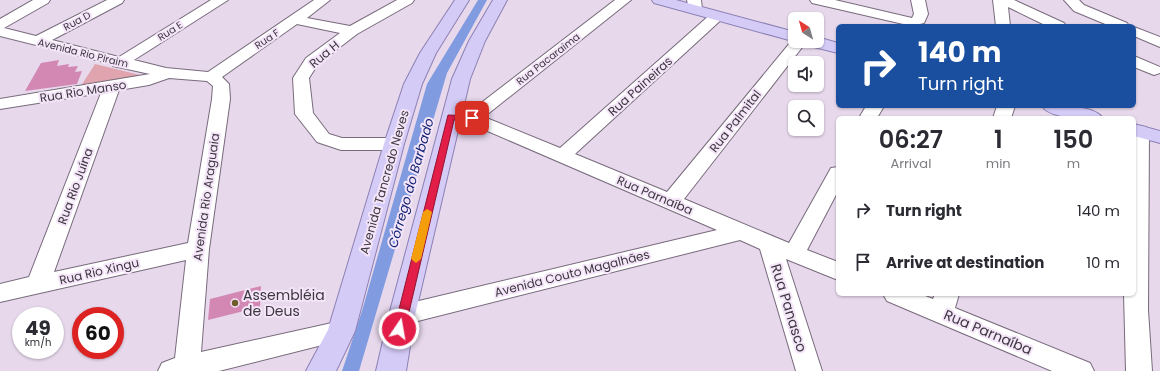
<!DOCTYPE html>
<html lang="en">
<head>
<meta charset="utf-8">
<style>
  body { margin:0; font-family:Poppins,sans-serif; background:#f2f2f3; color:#2b2b33; height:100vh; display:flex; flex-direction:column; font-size:15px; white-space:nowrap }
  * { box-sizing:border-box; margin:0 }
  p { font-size:13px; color:#7c7c81 }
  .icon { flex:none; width:22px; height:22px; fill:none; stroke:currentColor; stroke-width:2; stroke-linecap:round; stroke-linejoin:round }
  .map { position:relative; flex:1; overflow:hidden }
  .side { position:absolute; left:836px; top:116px; width:300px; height:180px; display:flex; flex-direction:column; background:#fff; border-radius:6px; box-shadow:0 1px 3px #0004 }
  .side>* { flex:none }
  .guide { position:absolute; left:836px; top:24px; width:300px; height:84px; border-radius:6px; box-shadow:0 1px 3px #0004; background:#1a4fa0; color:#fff; overflow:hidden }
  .needle { width:26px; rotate:323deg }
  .buttons { position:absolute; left:788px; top:12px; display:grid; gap:8px }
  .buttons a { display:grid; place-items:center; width:36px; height:36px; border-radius:6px; background:#fff; box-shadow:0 1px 3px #0004; font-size:20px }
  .speed { position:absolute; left:12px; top:307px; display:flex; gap:8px; font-size:20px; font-weight:700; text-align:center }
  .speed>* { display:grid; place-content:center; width:52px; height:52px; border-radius:50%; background:#fff; box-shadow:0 1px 3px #0004; line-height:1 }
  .speed small { font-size:10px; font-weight:400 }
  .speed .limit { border:6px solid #d22; background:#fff; color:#111 }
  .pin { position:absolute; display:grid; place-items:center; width:34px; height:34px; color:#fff; margin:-17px; border-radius:8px; box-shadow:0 2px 6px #0006 }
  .me { position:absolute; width:44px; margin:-22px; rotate:12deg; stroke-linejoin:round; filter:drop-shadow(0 0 3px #0008) }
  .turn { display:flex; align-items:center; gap:14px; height:84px; padding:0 16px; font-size:18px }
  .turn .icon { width:52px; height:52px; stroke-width:2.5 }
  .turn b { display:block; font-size:28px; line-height:34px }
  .eta { display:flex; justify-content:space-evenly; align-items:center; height:68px; text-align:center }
  .eta b { font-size:24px; font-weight:600; line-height:28px }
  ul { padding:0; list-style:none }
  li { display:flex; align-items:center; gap:12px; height:52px; padding:0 16px }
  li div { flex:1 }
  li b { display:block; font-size:15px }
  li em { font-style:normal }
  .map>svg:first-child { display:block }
</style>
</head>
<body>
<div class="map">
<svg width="1160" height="371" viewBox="0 0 1160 371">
  <rect width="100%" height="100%" fill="#e7d8ec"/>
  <path fill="#dfa4ad" d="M95,64L140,75L142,76L79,89Z"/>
  <path fill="#809be0" d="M478,0H487L447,73L359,371H342L362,311L427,84Z"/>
  <path fill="#d388b4" d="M59,60L57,66L69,64L68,67L78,66L75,72L82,71L77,84L25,91L41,63Z
    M261,286L260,307L208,320L210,299Z"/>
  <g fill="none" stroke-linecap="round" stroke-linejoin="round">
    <defs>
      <path id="minor" d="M33,0H50L48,3L4,28L36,36L107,0H124L122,3L52,40L119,57L211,0H228L134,60L166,68L208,72L314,0H330L307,18L350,26L397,0H414L412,3L357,34L318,64L309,78L313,113L329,134L342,138H394L401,140L403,144L401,148L394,150H341L317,142L295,114L293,78L306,58L340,33L297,24L222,77L229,84L230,99L209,249L201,352L341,321L350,324L354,331L350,338L219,371H158L162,363L175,358L186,260L0,302V284L29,277L101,93L0,109V99L150,74L113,66L112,64L0,36V19ZM169,78L207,81L213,86L212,99L188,243L54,272L119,90L149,85Z
        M615,0H631L484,117L560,148L712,13H722L724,16L722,19L575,154L667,192L794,38L795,41H807L684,199L789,243L831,168L838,167V191L807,250L838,262V280L786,259L822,371H796L760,249L740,240L402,325L393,322L390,315L393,308L402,305L717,230L469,123L445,121L442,117L445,113H468Z
        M687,0H701L702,9L700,12H690Z
        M810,0H835L912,18L914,14L911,0H925L928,14L924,23L912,26L812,3Z
        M993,0H1014L1064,23L1066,26H1047L1008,7L1010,26H996Z
        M1064,0H1079L1084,5L1127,23L1129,26H1110L1074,11Z
        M1134,27L1160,37V47L1134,36Z
        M1134,56L1160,67V73L1154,75L1134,67Z
        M866,106H884L877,118H859Z
        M997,106H1015L1011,118H993Z
        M1140,126L1146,127L1149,131L1148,310L1152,371H1126L1124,294H1134V127Z
        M883,294H920L933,299L935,294H959L955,308L1090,363L1094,371H1052L887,301Z"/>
      <path id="major" d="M455,0H469L436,53L422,84L404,144L355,331L336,371H306L328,330L384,144L404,84L420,53Z
        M493,0H507L485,41L470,79L415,315L406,371H376L389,315L452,79L469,41Z
        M652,0H676L795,32V41H799L789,40L654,3Z
        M817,37L838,43V53L806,45L804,41H817Z
        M1042,106C1057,106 1093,104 1103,118C1087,118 1051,120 1042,106Z
        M1134,124L1160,131V143L1134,136Z"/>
    </defs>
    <use href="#minor" stroke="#786b7c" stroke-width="2"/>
    <use href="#major" stroke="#8c80b3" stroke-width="2"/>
    <use href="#minor" fill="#fff" fill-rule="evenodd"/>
    <use href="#major" fill="#d4cbf7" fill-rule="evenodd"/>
  </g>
  <path fill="#e11d48" stroke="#92132f" d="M448,115L472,116L476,118L472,120H454L405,329L403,332H395L394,329Z"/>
  <path fill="#f59e0b" d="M427,209L432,212L421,259L416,263L411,259L423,212Z"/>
  <circle fill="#705c2b" stroke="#f4e5f9" stroke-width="1.5" cx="235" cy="303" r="4"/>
  <g text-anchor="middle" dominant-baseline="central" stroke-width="4" stroke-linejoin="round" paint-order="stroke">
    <g font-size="10" fill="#3d373f" stroke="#f4e5f9">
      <text transform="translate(77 21) rotate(-28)">Rua D</text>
      <text transform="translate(170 31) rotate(-32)">Rua E</text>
      <text transform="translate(267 39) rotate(-34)">Rua F</text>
      <text transform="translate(83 53) rotate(14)">Avenida Rio Piraim</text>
      <text transform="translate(548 59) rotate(-38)">Rua Pacaraima</text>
    </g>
    <g font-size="12" fill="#3d373f" stroke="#f4e5f9">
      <text transform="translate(324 54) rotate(-40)">Rua H</text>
      <text transform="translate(640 86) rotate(-42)">Rua Paineiras</text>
      <text transform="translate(83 91) rotate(-9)">Rua Rio Manso</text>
      <text transform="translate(735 121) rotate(-52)">Rua Palmital</text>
      <text transform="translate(384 182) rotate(-74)">Avenida Tancredo Neves</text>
      <text transform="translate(75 186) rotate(-70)">Rua Rio Juína</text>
      <text transform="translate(655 195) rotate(23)">Rua Parnaíba</text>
      <text transform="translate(206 197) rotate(-82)">Avenida Rio Araguaia</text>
      <text transform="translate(99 271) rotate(-13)">Rua Rio Xingu</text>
      <text transform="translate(572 273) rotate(-14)">Avenida Couto Magalhães</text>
    </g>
    <g font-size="13" font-style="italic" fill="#132574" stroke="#f4e5f9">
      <text transform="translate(411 183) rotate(-74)">Córrego do Barbado</text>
    </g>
    <g font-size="14" fill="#3d373f" stroke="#f4e5f9" text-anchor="start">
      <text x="243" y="295">Assembléia<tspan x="243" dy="16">de Deus</tspan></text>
    </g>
    <g font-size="14" fill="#3d373f" stroke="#f4e5f9">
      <text transform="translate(789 308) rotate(73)">Rua Panasco</text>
      <text transform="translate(988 332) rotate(23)">Rua Parnaíba</text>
    </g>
  </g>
</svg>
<div class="buttons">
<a><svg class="needle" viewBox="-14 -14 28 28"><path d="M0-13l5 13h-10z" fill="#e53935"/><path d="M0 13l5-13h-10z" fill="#7c7c81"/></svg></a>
<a><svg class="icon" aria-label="sound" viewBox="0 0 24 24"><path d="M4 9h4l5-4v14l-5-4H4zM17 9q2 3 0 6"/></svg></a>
<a><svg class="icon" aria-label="search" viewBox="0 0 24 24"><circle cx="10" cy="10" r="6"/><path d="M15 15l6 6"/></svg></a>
</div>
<div class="speed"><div>49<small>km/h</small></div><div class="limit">60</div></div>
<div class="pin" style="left:472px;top:118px;background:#d93025"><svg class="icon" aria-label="arrive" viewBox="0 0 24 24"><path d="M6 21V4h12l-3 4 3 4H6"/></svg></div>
<svg class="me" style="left:399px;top:329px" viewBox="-20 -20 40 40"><circle r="17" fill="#e11d48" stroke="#fff" stroke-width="3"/><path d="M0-11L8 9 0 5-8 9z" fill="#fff"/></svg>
<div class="guide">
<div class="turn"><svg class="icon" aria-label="right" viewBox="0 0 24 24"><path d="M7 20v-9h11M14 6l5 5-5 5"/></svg><div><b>140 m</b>Turn right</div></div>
</div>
<section class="side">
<div class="eta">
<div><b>06:27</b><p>Arrival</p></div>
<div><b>1</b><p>min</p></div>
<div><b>150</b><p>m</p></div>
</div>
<ul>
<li><svg class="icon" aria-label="right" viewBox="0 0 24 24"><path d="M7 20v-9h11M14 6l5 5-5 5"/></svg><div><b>Turn right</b></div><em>140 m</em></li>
<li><svg class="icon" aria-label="arrive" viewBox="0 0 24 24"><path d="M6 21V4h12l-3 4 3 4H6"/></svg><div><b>Arrive at destination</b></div><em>10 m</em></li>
</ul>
</section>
</div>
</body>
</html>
